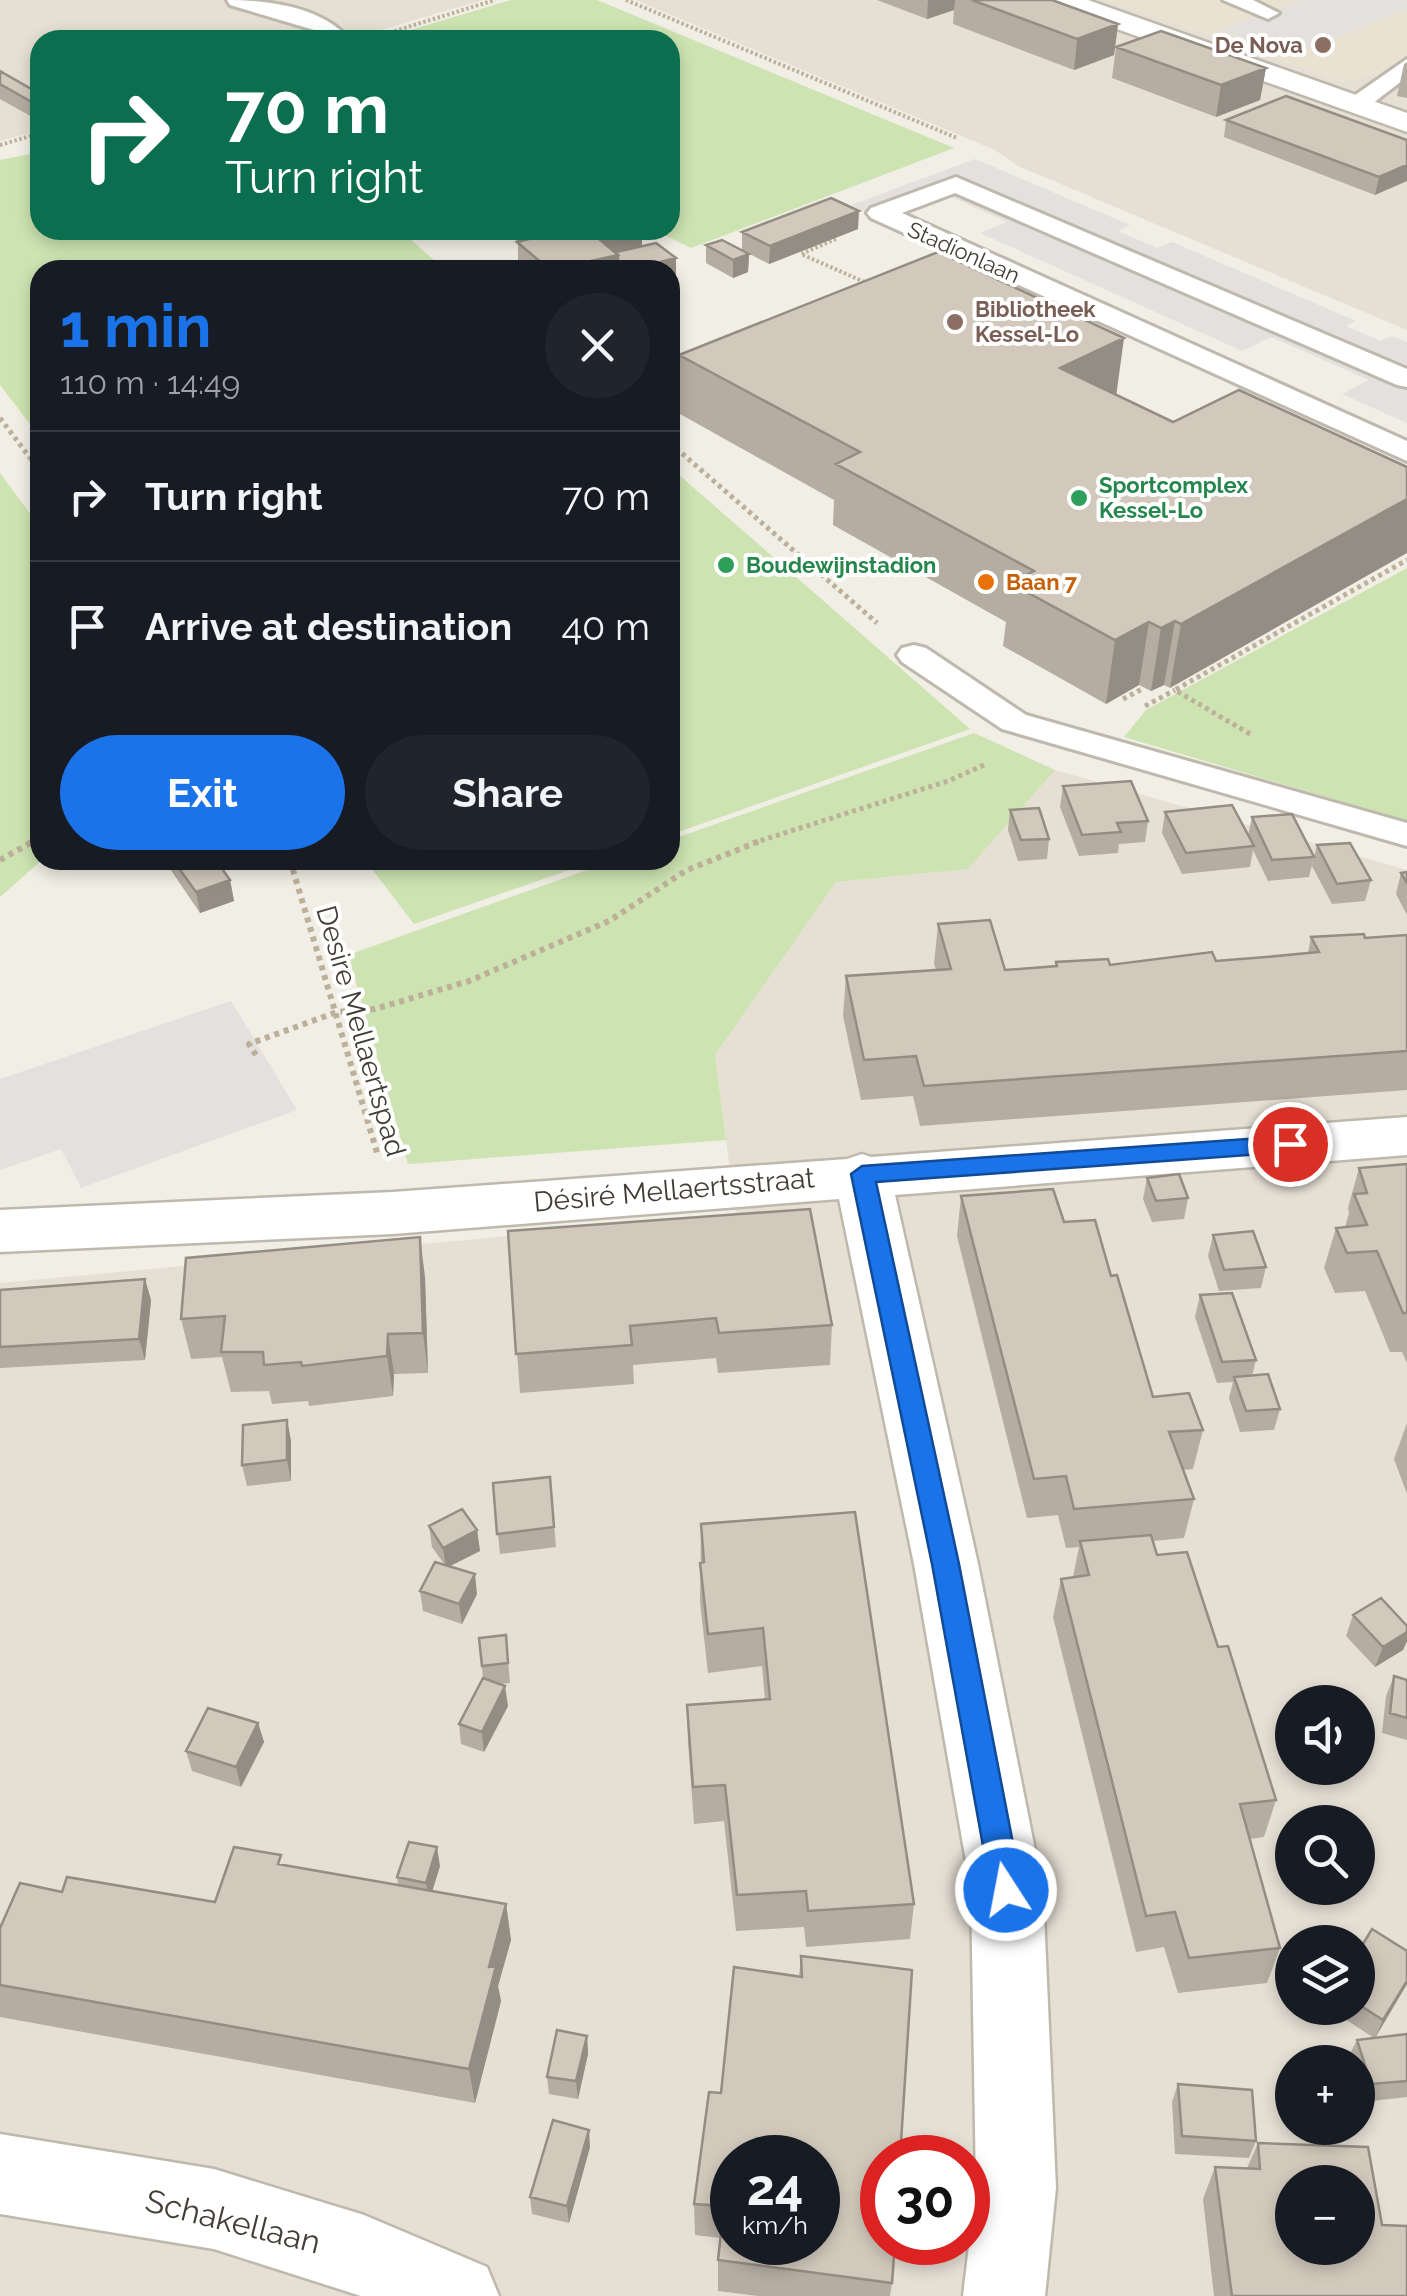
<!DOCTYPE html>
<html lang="en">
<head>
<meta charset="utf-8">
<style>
  body { margin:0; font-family:Raleway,sans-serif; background:#20242c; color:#f1f3f6; height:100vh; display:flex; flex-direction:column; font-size:38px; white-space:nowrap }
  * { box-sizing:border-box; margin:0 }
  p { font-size:32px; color:#9ea1a6 }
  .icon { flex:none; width:55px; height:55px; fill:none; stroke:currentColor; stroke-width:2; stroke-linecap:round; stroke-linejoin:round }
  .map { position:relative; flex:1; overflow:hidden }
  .details { position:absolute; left:30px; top:260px; width:650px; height:610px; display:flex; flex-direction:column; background:#171b24; border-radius:30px; box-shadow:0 5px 15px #0003 }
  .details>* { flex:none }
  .banner { position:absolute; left:30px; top:30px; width:650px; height:210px; border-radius:30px; box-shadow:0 5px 15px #0003; background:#0b6e4f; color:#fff; overflow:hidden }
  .tools { position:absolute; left:1275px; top:1685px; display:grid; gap:20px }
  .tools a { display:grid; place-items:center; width:100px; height:100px; border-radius:50%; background:#171b24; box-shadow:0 5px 15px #0003; font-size:50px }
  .speed { position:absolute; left:710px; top:2135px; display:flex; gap:20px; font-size:50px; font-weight:700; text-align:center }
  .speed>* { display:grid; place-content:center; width:130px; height:130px; border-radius:50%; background:#171b24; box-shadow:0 5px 15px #0003; line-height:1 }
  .speed small { font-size:25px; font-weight:400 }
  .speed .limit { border:15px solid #d22; background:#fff; color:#111 }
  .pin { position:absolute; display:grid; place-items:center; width:85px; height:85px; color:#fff; margin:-42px; border:5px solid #fff; border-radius:50%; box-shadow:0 2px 10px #0007 }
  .me { position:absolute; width:110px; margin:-55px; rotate:349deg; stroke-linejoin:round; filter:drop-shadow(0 0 8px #0008) }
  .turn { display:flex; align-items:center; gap:35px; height:210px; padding:0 30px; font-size:45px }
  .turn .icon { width:130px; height:130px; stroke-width:2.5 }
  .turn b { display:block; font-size:70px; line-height:85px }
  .round { display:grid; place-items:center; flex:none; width:105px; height:105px; border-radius:52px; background:#20242c }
  .headline { display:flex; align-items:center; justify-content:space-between; height:170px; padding:0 30px }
  h1 { font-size:60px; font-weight:700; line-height:75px; color:#1a73e8 }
  .action { display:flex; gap:20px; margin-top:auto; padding:20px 30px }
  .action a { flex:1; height:115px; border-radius:60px; background:#1a73e8; color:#fff; font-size:40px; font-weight:700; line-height:115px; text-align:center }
  .action a+a { background:#20242c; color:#f1f3f6 }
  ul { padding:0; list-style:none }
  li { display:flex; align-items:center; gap:30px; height:130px; padding:0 30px; border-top:2px solid #363941 }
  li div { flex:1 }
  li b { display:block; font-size:38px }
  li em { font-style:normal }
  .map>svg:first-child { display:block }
</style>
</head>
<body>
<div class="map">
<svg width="1407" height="2296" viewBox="0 0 1407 2296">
  <rect width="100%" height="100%" fill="#f1eee5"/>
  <path fill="#e5dfd4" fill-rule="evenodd" d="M0,0H483L346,40H40V130L0,141Z
    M635,0H1108L1344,82L1388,68L1407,54V330L1018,166L995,150Z
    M1055,770L1407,870V2296H0V1283L736,1215L715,1055L836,882L968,869ZM1292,1702H1358V1768H1292ZM1292,1822H1358V1888H1292ZM1292,1942H1358V2008H1292ZM1292,2062H1358V2128H1292ZM732,2158H818V2242H732ZM882,2158H968V2242H882ZM1292,2182H1358V2248H1292Z"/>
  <path fill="#eae2d0" d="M1108,0H1407V54L1388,68L1344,82Z"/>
  <path fill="#cde3b1" d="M511,0H597L954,148L691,248L654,230H670V40H377Z
    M40,152V230H400L445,270H40V437L0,385V160Z
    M670,467L970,729L670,835Z
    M0,473L40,527L42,860L0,897Z
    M1407,568V821L1124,737L1146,710Z
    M974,733L1055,770L968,869L836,882L715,1055L726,1140L408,1164L348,955L615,860H670V840Z
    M365,860H598L414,924Z"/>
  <path fill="#e3e0dd" d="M1303,0H1407V9L1293,55L1219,30Z
    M975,159L1130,225L1118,231L1157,248L1172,242L1356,321L1346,326L1380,341L1392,336L1407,342V423L1342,394L1369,380L1271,337L1242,351L980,233L1007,222L945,194L881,219L851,205Z
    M231,1001L297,1110L81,1188L61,1149L0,1170V1079Z"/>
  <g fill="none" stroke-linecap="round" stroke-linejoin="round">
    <defs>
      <path id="lane" d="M227,0C268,0 323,7 350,40H326L314,30L230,5Z
        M1223,0H1253L1279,13L1268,19Z
        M1407,59V77L1364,110H1348L1344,105L1348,100Z
        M956,177L1407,369V387L1397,385L955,193L902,213L1407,441V461L871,218L867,213L871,208Z
        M914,645L926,648L1026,715L1407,823V846L1002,729L902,662L897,655L902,648Z"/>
      <path id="street" d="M1048,0H1088L1407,113V132L1052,6Z
        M1407,1117V1155L895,1195L978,1564L1043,1890L1056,2188L1045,2296H963L976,2188L971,1890L914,1564L839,1199L393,1234L0,1252V1210L393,1192L847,1159L862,1154L871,1157Z
        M0,2134L214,2169L364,2215L487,2267L499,2296H361L214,2249L0,2214Z"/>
    </defs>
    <use href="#lane" stroke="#bfb8ac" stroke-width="6"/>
    <use href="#street" stroke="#bfb8ac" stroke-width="5"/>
    <path stroke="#bdb09b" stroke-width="4" stroke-dasharray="2.5 2.5" stroke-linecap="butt" d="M626,0L957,138
      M385,34L495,0
      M0,145L40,133
      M836,239L801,254L869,284"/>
    <path stroke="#bdb09b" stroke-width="5" stroke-dasharray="4 4" stroke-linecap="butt" d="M670,385L684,380
      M0,418L40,471
      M670,443L877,623
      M1123,699L1144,688
      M1145,706L1175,690
      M1250,734L1175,690L1407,560
      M29,843L40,837
      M753,843L948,781L984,765"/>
    <path stroke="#bdb09b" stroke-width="6" stroke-dasharray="5 5" stroke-linecap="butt" d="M0,860L34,841
      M290,860L378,1156
      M256,1055L249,1044L337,1012L375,1009L469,981L609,921L687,870L760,841"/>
    <use href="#lane" fill="#fff" fill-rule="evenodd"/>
    <use href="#street" fill="#fff" fill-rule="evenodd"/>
  </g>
  <path fill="#b5ada2" d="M877,0H1052L1118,24L1114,55L1074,70L953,24L954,10L927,19Z
    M1116,47L1266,68L1260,100L1216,117L1112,78Z
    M1407,62V98L1397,96L1404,64Z
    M0,71L40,94V116L34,118L0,99Z
    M1226,120L1407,140L1375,195L1224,137Z
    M858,229L769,264L742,250V232Z
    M504,230H642V246L676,258V276L670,278V270H518V242Z
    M706,245L749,254L748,272L733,278L706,263Z
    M679,355L1117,395L1173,422L1239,390L1170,688L1164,685L1151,691L1139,685L1106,704L1003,646L1006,622L833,525L834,500L680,414Z
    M1063,786L1148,821L1145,842L1119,844L1118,853L1079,856L1060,807Z
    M1010,810L1049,839L1047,859L1018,861L1008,830Z
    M1165,812L1248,835L1252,817L1314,857L1309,877L1268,881L1253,850L1250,867L1182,874L1162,833Z
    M1317,845L1371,880L1365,901L1332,904L1312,866Z
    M164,860H216L230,880L234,901L200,913Z
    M1407,872V915L1396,894L1401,873Z
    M938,924L1005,970L1055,966L1056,962L1110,965L1216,961L1308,953L1311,937L1365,938L1407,935V1090L920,1126L913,1096L861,1100L843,1016L846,976L936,970L934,964Z
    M1407,1164V1363L1402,1352H1390L1365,1291L1335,1293L1324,1268L1336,1228L1345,1227L1349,1213L1348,1208L1359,1168Z
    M1147,1178L1188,1198L1184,1219L1152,1222L1143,1199Z
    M961,1196L1064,1222L1111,1276L1153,1397L1203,1430L1193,1469L1183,1470L1194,1499L1184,1538L1153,1541L1157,1555L1218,1647L1276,1800L1264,1837L1250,1839L1280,1948L1267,1983L1178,1993L1164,1947L1136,1952L1053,1617L1061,1579L1073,1577L1079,1547L1066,1548L1058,1515L1027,1518L957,1236Z
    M508,1231L832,1325L830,1365L718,1373L716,1358L633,1365L634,1384L520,1393Z
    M1213,1235L1266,1267L1261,1288L1219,1291L1208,1256Z
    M425,1277L428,1373L394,1374L393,1396L309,1406L308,1401L272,1404L269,1391L231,1392L222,1357L191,1359L181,1319Z
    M145,1279L151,1300L145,1360L0,1368V1290Z
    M1200,1295L1256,1360L1252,1376L1280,1409L1274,1430L1240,1432L1229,1398L1233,1382L1217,1383L1195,1317Z
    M287,1420L291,1441V1481L247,1486L242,1465Z
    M1407,1423V1494L1394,1459Z
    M550,1477L556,1547L500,1554L493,1483Z
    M855,1512L914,1904L910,1939L806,1947L804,1927L736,1931L724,1821L694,1824L688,1742L687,1705L765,1700L762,1666L708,1673L700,1602L701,1524Z
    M429,1526L477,1530L480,1551L450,1566L477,1594L462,1624L423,1611L420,1591L444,1564L432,1547Z
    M1353,1615L1407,1626V1641L1403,1650L1375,1667L1346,1636Z
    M506,1635L510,1683L501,1684L508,1706L484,1752L461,1744L459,1724L483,1678L479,1638Z
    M1394,1676L1407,1680V1740L1382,1733L1386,1696Z
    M258,1723L264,1742L241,1787L192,1771L186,1751Z
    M283,1865L398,1885L397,1877L440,1866L432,1891L506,1904L511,1940L498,1986L501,2001L475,2103L0,2017V1928L62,1892L215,1902Z
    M1407,1951V1984L1375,2038L1407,2034V2097L1363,2102L1358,2086V2062H1350L1348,2058L1357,2040L1374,2038L1328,2008H1358V1952Z
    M801,1956L892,2283L890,2296H758L718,2291V2260L721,2238L695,2235L694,2204L721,2093L799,1977Z
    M587,2036L588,2054L578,2099L549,2094L547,2077Z
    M1178,2084L1256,2141L1249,2158L1175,2154L1172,2102Z
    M1258,2143L1382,2225L1407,2296H1214L1203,2199L1215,2167L1247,2168Z
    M590,2147L569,2223L532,2214L530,2197Z"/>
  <path fill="#938d84" d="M928,0H955L954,10L927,19Z
    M1118,24L1114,55L1074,70L1077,39Z
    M1266,68L1260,100L1216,117L1221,85Z
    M40,98V116L34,118L30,101Z
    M1407,165V181L1375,195L1379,177Z
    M859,211L858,229L769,264L770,246Z
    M517,230H533L534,238L518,242Z
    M611,230H642V257L618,263L619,270H556L593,234Z
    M749,254L748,272L733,278V260Z
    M676,258V276L670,278V270H629Z
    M1124,338L1116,397L1060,368Z
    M1407,499V553L1170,688L1181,624Z
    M1175,621L1164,685L1151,691L1161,628Z
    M1149,622L1139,685L1106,704L1115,640Z
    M230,880L234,901L200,913L196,892Z
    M420,1237L425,1277L428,1373L423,1333Z
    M145,1279L151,1300L145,1360L139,1339Z
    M388,1334L394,1374L393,1396L387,1356Z
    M287,1420L291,1441V1481L287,1460Z
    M477,1530L480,1551L446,1568L443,1548Z
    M475,1574L477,1594L462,1624L459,1604Z
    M1407,1632V1641L1403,1650L1375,1667L1383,1647Z
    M505,1686L508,1706L484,1752L482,1732Z
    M258,1723L264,1742L241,1787L236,1767Z
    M437,1847L440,1866L429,1902L426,1883Z
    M506,1904L511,1940L498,1986L501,2001L475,2103L469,2069L489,1967Z
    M1407,1981V1984L1375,2038L1383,2020Z
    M587,2036L588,2054L578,2099L576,2081Z
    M589,2130L590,2147L569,2223L567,2206Z"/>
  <path fill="#d2c9bc" stroke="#938d84" stroke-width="2.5" fill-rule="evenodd" d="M972,0H1052L1118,24L1077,39Z
    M1161,31L1266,68L1221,85L1116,47Z
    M0,71L40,94V98L30,101L0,84Z
    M1286,96L1407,140V165L1379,177L1226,120Z
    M831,198L859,211L770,246L742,232Z
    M564,230H611L593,234L618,255L550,270L517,242Z
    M722,240L749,254L733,260L706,245Z
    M656,243L676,258L629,270L618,263V255L616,252Z
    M938,252L1124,338L1060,368L1173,422L1239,390L1407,467V499L1181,624L1175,621L1161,628L1149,622L1115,640L1010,583L1034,571L836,464L860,452L679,355Z
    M1131,781L1148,821L1117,823L1121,832L1082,835L1063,786Z
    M1232,805L1254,846L1186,853L1165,812Z
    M1039,808L1049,839L1021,840L1010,810Z
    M1292,814L1314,857L1272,860L1252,817Z
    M1350,843L1371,880L1337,884L1317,845Z
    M173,860H216L230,880L196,892Z
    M1407,872V883L1401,873Z
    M990,920L1005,970L1057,966L1056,962L1108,959L1110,965L1212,952L1216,961L1266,957L1319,952L1311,937L1364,934L1365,938L1407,935V1051L924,1086L916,1056L864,1060L846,976L951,969L938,924Z
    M1407,1164V1313H1403L1377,1251L1347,1253L1336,1228L1367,1225L1354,1194L1367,1193L1359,1168Z
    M1179,1174L1188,1198L1156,1201L1147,1178Z
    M1053,1189L1064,1222L1095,1220L1111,1276L1117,1275L1153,1397L1189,1393L1203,1430L1169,1432L1194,1499L1074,1509L1066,1476L1034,1479L961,1196Z
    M810,1209L832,1325L719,1333L716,1318L630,1326L632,1345L516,1354L508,1231Z
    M1253,1231L1266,1267L1224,1270L1213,1235Z
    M420,1237L423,1333L388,1334L387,1356L302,1366L301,1362L264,1365L263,1352H221L225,1316L181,1319L186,1258Z
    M145,1279L139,1339L0,1347V1290Z
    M1232,1293L1256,1360L1222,1362L1200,1295Z
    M1268,1374L1280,1409L1246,1411L1234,1377Z
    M287,1420V1460L242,1465L243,1425Z
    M550,1477L554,1527L497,1534L493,1483Z
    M462,1509L477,1530L443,1548L429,1526Z
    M855,1512L914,1904L808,1911L806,1891L737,1895L725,1785L693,1787L687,1705L770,1699L763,1628L708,1634L700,1563L704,1562L701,1524Z
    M1151,1535L1157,1555L1187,1552L1218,1647L1228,1646L1276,1800L1240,1804L1280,1948L1189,1958L1175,1912L1146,1916L1061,1579L1089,1575L1080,1541Z
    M435,1562L475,1574L459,1604L420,1591Z
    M1381,1598L1407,1626V1632L1383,1647L1353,1615Z
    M506,1635L508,1663L482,1666L479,1638Z
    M1394,1676L1407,1680V1718L1390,1713Z
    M483,1678L505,1686L482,1732L459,1724Z
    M208,1708L258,1723L236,1767L186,1751Z
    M409,1842L437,1847L426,1883L397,1877Z
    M234,1847L281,1855L278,1864L506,1904L489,1967L496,1966L469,2069L0,1985V1928L20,1883L62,1892L67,1877L215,1902Z
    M1372,1929L1407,1951V1981L1383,2020L1358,2004V1952Z
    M801,1956L912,1970L900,2158H882V2242H895L892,2283L718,2260L724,2206L694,2204L709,2092L721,2093L734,1967L802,1977ZM732,2158H818V2242H732Z
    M557,2030L587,2036L576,2081L547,2077Z
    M1407,2034V2081L1371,2084L1357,2040Z
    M1178,2084L1252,2090L1256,2141L1182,2136Z
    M553,2120L589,2130L567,2206L530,2197Z
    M1258,2143L1368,2147L1382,2225L1407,2226V2296H1232L1215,2167L1260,2169ZM1292,2182H1358V2248H1292Z"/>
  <path fill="#1a73e8" stroke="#114b97" stroke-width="2.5" d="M1290,1136L1302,1144L1290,1152L876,1182L959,1564L1022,1890L1017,1900L1006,1904L996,1900L991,1890L932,1564L851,1174L862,1166Z"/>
  <g fill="#8d6e63" stroke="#fff" stroke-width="4">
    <circle cx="1323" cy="45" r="10"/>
    <circle cx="955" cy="322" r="10"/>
  </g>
  <g fill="#2e9e5b" stroke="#fff" stroke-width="4">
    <circle cx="1079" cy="498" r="10"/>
    <circle cx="726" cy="565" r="10"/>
  </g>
  <circle fill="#e8710a" stroke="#fff" stroke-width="4" cx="986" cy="582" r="10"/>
  <g text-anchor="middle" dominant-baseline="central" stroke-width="8" stroke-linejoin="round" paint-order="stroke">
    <g font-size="22" font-weight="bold" fill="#785e54" stroke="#fff" text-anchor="end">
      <text x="1303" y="45">De Nova</text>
      <text x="975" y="309" text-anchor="start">Bibliotheek<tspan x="975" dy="25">Kessel-Lo</tspan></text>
    </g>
    <g font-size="22" fill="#433e35" stroke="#fff">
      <text transform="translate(964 252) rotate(24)">Stadionlaan</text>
    </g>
    <g font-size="22" font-weight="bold" fill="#27864d" stroke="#fff" text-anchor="start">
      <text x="1099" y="485">Sportcomplex<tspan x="1099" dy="25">Kessel-Lo</tspan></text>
      <text x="746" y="565">Boudewijnstadion</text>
    </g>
    <g font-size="22" font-weight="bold" fill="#c56008" stroke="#fff" text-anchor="start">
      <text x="1006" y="582">Baan 7</text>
    </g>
    <g font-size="28" fill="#433e35" stroke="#fff">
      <text transform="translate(361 1031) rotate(74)">Desire Mellaertspad</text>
      <text transform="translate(674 1190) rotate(-5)">Désiré Mellaertsstraat</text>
    </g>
    <g font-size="32" fill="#433e35" stroke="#fff">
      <text transform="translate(233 2221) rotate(14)">Schakellaan</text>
    </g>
  </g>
</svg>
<div class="tools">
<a><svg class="icon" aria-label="sound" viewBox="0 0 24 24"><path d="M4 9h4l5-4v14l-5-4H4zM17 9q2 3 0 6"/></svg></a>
<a><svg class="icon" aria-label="search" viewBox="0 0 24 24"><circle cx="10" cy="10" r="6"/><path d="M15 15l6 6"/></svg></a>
<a><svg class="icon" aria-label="layers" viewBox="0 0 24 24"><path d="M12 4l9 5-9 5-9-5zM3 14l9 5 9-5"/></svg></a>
<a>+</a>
<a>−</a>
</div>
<div class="speed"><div>24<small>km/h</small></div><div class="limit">30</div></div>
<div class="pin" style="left:1290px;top:1144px;background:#d93025"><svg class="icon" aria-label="arrive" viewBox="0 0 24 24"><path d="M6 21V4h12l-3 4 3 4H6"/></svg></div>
<svg class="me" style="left:1006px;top:1890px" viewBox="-20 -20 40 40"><circle r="17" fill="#1a73e8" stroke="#fff" stroke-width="3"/><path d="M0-11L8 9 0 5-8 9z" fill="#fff"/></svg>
<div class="banner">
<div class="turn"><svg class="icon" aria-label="right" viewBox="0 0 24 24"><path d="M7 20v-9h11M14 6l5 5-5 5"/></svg><div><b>70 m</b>Turn right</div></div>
</div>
<section class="details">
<div class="headline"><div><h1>1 min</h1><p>110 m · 14:49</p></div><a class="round"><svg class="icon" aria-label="close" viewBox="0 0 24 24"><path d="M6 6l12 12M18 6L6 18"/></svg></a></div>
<ul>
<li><svg class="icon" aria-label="right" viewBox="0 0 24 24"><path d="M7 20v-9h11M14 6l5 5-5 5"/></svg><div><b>Turn right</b></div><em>70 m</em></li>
<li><svg class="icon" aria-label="arrive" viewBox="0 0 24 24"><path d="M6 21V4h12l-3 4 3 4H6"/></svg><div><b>Arrive at destination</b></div><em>40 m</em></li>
</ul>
<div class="action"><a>Exit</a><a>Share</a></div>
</section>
</div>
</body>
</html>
